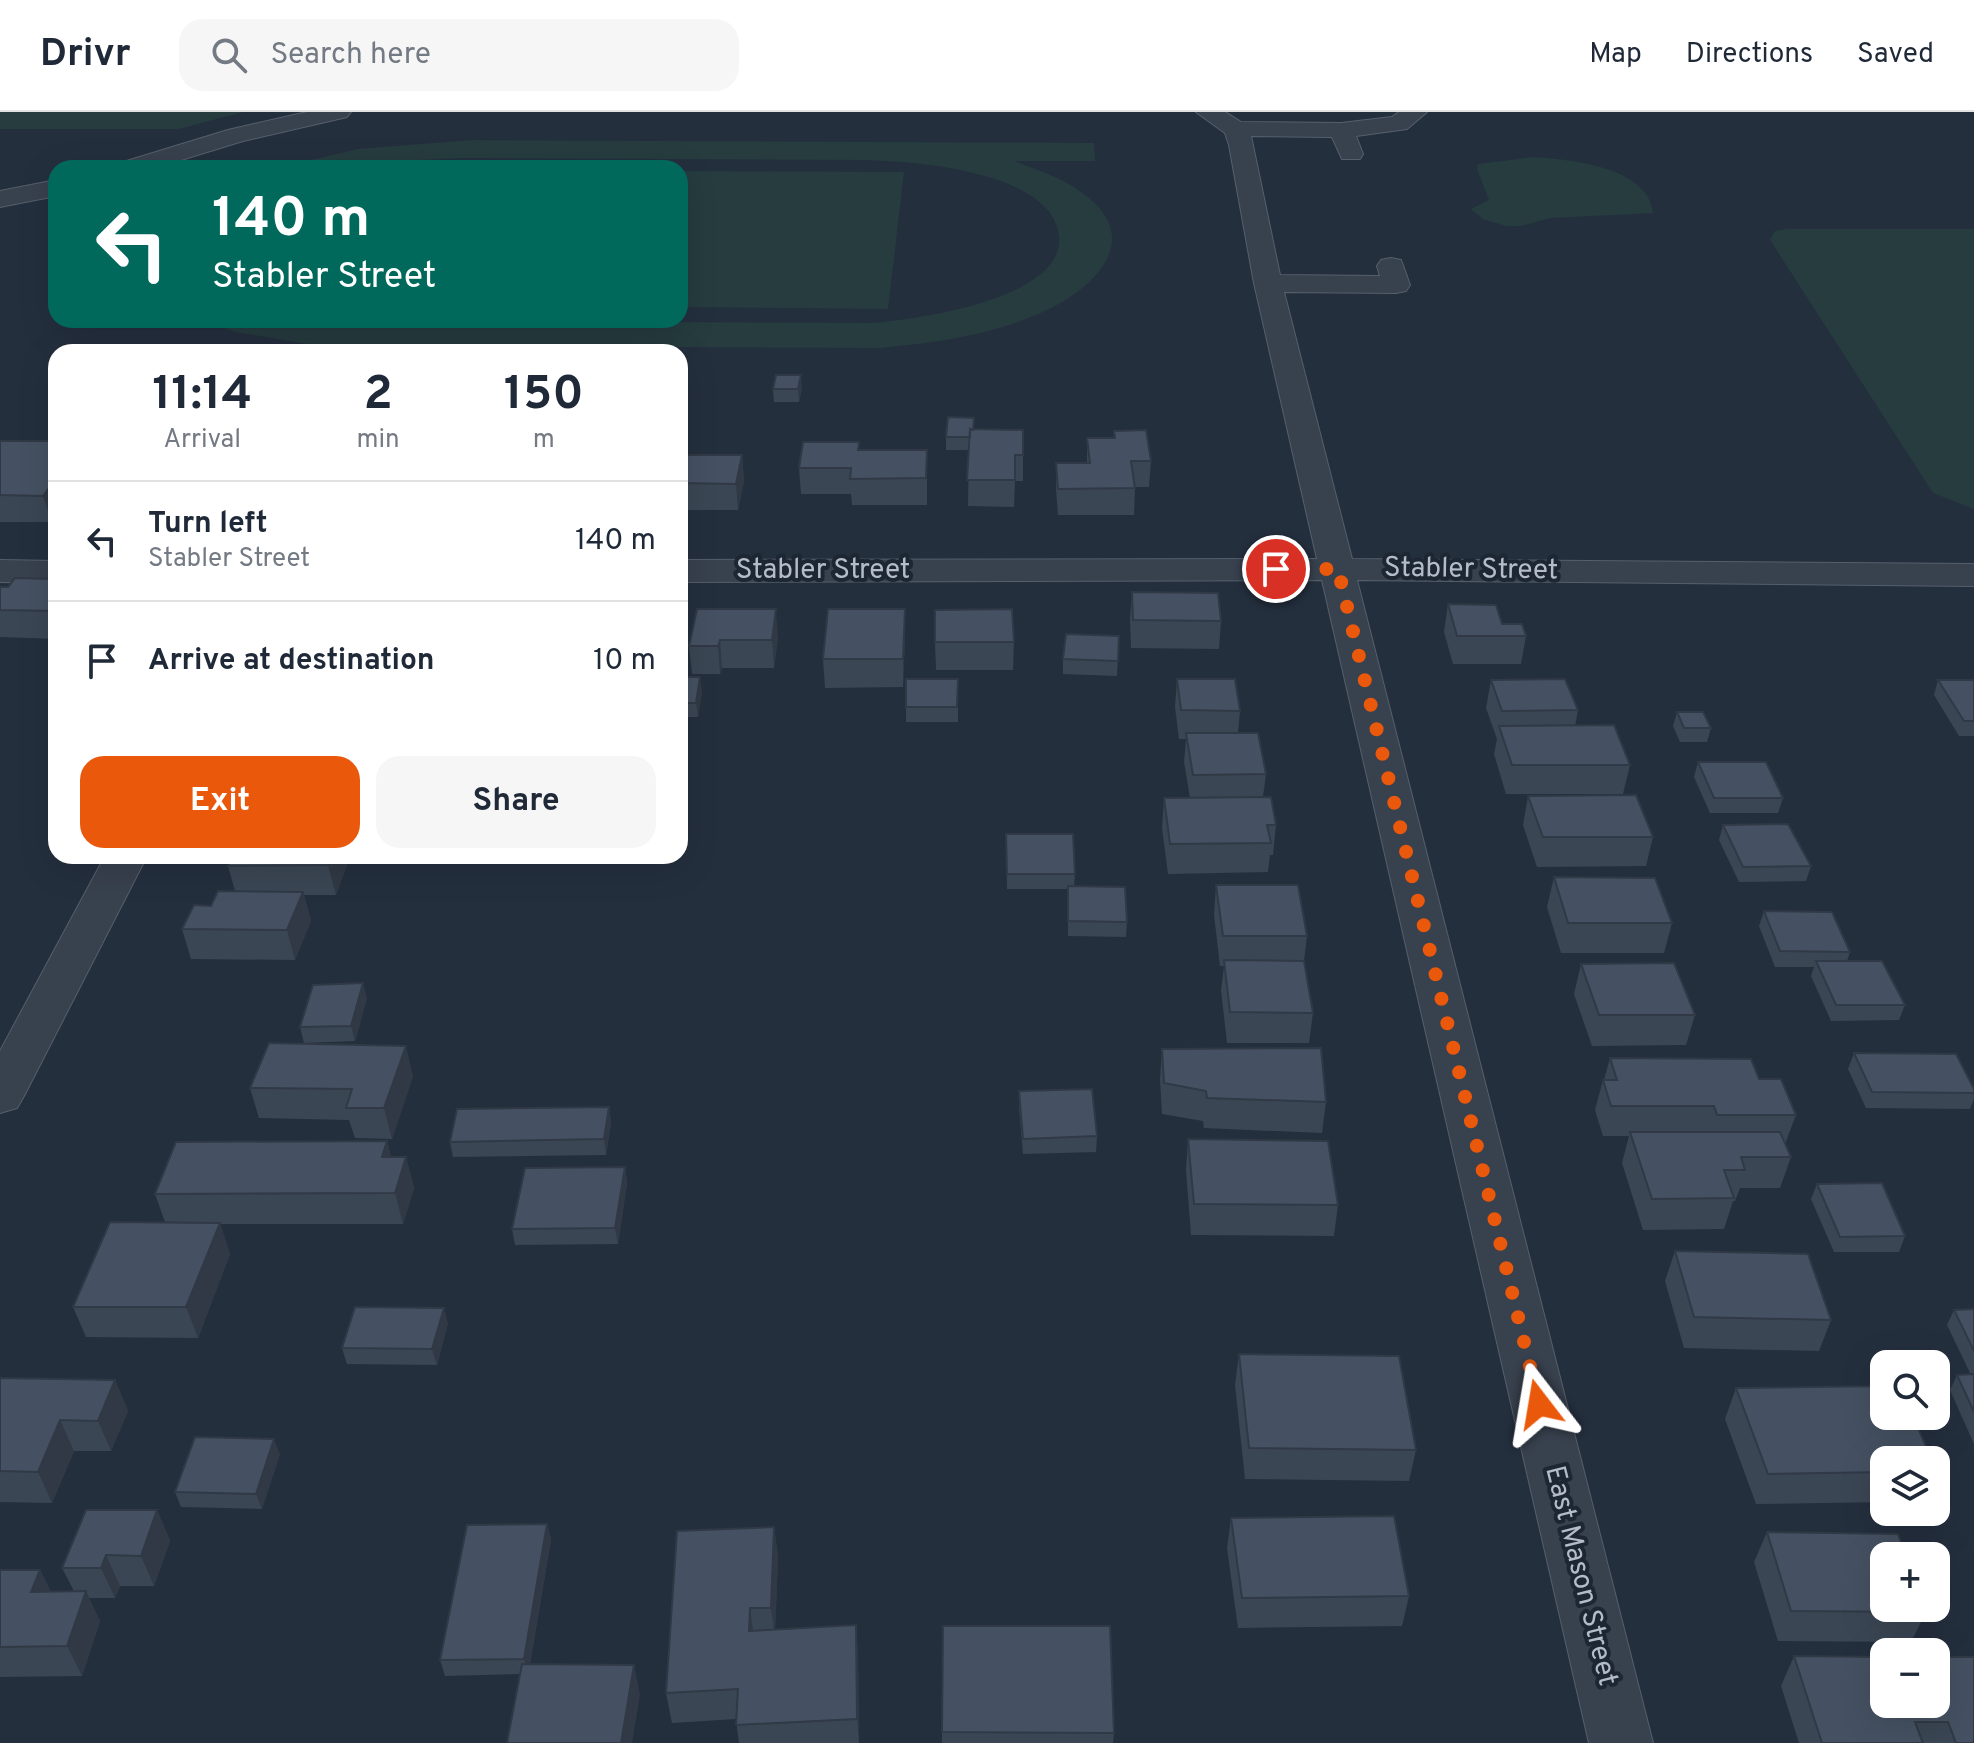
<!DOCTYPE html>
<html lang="en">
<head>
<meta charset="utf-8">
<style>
  body { margin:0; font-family:Overpass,sans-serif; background:#f6f6f7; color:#1f2937; height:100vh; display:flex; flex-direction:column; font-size:30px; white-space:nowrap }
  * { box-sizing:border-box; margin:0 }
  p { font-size:26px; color:#747a83 }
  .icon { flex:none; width:44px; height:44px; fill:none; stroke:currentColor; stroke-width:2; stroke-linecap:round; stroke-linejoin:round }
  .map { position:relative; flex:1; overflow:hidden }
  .details { position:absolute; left:48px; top:232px; width:640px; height:520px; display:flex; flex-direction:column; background:#fff; border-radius:24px; box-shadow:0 8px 32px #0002 }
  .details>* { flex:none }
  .banner { position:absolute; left:48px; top:48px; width:640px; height:168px; border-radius:24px; box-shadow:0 8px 32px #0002; background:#00695c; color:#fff; overflow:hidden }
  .fabs { position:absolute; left:1870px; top:1238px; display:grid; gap:16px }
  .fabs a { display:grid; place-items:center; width:80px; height:80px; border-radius:16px; background:#fff; box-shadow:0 8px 32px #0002; font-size:40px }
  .pin { position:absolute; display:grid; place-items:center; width:68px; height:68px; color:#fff; margin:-34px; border:4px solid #fff; border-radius:50%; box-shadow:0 2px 8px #0007 }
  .me { position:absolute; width:88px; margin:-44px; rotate:346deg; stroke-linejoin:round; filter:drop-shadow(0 0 6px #0008) }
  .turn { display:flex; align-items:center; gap:28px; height:168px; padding:0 32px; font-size:36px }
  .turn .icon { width:104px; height:104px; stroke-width:2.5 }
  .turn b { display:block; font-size:56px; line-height:68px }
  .eta { display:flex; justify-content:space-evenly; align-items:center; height:136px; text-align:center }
  .eta b { font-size:48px; font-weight:700; line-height:56px }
  .action { display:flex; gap:16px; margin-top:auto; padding:16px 32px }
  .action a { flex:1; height:92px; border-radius:24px; background:#ea580c; color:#fff; font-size:32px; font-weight:700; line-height:92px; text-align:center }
  .action a+a { background:#f6f6f7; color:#1f2937 }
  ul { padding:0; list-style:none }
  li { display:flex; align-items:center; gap:24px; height:120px; padding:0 32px; border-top:2px solid #e0e1e3 }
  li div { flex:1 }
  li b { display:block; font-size:30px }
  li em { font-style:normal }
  header { display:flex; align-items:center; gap:48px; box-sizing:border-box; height:112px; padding:0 40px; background:#fff; border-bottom:2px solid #e0e1e3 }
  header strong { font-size:38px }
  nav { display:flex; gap:44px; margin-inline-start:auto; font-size:28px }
  .search { width:560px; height:72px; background:#f6f6f7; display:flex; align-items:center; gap:20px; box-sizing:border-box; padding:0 28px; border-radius:24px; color:#747a83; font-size:30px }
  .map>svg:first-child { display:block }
</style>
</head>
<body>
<header>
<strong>Drivr</strong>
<div class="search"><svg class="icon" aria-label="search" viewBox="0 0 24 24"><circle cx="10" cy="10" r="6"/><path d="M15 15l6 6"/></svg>Search here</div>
<nav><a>Map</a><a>Directions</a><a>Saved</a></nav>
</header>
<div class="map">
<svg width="1974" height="1631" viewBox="0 0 1974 1631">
  <rect width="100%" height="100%" fill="#242f3e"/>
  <path fill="#263c3f" d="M0,0H243L179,17H0Z
    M472,28L1094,31L1095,49H1014C1037,58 1061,65 1081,80C1150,128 1090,181 1036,203C986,224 933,231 880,236L313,233L236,220L201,208L874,211C916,207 1067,187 1059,123C1051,59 913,49 865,48L462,46L401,49L358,56H278L358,37Z
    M1533,45C1568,47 1650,55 1653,101L1550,106L1521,114H1506L1483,107L1471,97L1489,88L1477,57L1478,52Z
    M680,59L904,60L888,197L680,195Z
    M1787,117H1974V397L1933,381L1770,128L1775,119Z"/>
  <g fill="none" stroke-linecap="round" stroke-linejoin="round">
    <defs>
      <path id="minor" d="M307,0H351L347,5L243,29L155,56H116L120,51L228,18Z
        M1196,0H1225L1241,10L1341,11L1392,5L1399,0H1427L1407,17L1356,24L1363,42L1360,47H1342L1332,25L1251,24L1280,163L1380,164L1377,154L1381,148L1391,146L1401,148L1410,173L1406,179L1396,181L1284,180L1352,447L1974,452V474L1357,468L1653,1631H1589L1322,468L680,470V448L1317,447L1254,171L1229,33L1225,21Z
        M56,68V84L0,95V79Z
        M0,448L56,449V471L0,470Z
        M105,744H147L24,984L17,996L0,1001V939Z"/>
    </defs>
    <use href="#minor" stroke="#565f6c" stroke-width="2"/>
    <use href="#minor" fill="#38414e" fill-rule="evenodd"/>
  </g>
  <path fill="#3b4654" d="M802,276L799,290H774L773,277Z
    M974,306V318H1023V369H1015L1014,395L968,394L969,338H946V325Z
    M1114,319L1151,349L1149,375H1135L1134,403H1058L1056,377V351H1087V326H1114Z
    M0,329H56L52,410H0Z
    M860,338L927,364V393H852L851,382H801L799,356Z
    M680,343H742L744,369L738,398H680Z
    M56,467V527L0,525V475H8Z
    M1132,480L1221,509L1219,537L1131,536L1130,507Z
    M1448,492L1502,512L1526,524L1521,552H1453L1444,520Z
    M697,497L778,525L774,556H722L720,562H692L689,534Z
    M905,497V524L903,575L825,576L823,547Z
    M1119,524L1117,564L1063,562V547Z
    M935,530H1014L1013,558H936Z
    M680,565L702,579L698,605H680Z
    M958,567V610H906V595Z
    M1177,567L1240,599L1238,621L1266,662L1263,685L1276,713L1273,743H1270L1268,760L1168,762L1162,716L1164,686H1190L1184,650L1186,627H1179L1175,595Z
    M1491,568L1578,598L1575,614L1630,653L1623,682H1506L1494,642L1497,627L1486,596Z
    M1938,568H1974V624H1959L1934,583Z
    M1677,600L1711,616L1707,630H1680L1673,614Z
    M1698,650L1783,686L1778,701H1710L1694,665Z
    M1528,684L1653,725L1646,754L1537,755L1523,713Z
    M1723,713L1811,754L1806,769L1739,770L1719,728Z
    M1006,722L1075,762L1074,774L1127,810L1126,825L1068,824V777H1007Z
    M232,744H350L336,783H304L311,809L295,848L191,847L182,817L211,794L235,779L228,754Z
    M1554,765L1672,811L1664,841H1561L1547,795Z
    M1216,773L1307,824L1304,849L1313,901L1309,931H1227L1221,878L1224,854H1220L1214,803Z
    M1764,799L1850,840L1847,849L1905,893L1899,908L1831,909L1811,864L1814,855H1775L1759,814Z
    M1581,852L1695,903L1686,933L1592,934L1574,882Z
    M367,886L355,929L304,931L300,915Z
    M1162,937L1326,990L1322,1021L1204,1016L1203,1009L1162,1002L1160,967Z
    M1854,941L1974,977V987L1970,997L1866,996L1848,957Z
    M1610,946L1759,967L1796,1003L1785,1032L1791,1045L1780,1076H1740L1735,1089H1733L1724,1117L1643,1118L1622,1051L1629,1024H1603L1595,998L1603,968H1604Z
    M413,964L392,1027L355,1026L349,1008L259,1006L250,976Z
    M1019,979L1097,1024L1096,1040L1023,1042L1019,995Z
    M609,995L611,1011L606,1043L453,1045L450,1030Z
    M1188,1027L1338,1093L1334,1124L1191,1123L1186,1058Z
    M387,1029L391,1045H406L414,1076L403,1112H220L230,1142L198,1226L86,1225L73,1195L165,1110L155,1082Z
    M625,1055L627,1071L618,1132L515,1133L512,1117Z
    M1817,1072L1905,1124L1899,1140H1834L1811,1087Z
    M1675,1139L1831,1208L1819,1239L1684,1236L1665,1169Z
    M1974,1197V1261H1970L1947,1213L1954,1198Z
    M448,1211L437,1253L347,1252L342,1236Z
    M1239,1242L1416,1338L1409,1369L1245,1367L1235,1273Z
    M1974,1262V1332L1950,1278L1957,1263Z
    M0,1266L115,1268L128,1299L111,1339H74L52,1391L0,1390Z
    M1736,1276L1884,1348V1390L1756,1392L1725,1307Z
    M280,1342L262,1397L181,1395L175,1380Z
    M157,1398L170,1429L154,1474H120L115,1486H89L100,1509L82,1564L0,1565V1458H40L51,1480L74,1479L62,1456Z
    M1231,1406L1409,1484L1402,1514L1238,1516L1227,1436Z
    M547,1412L551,1428L530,1552L640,1583L520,1562L445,1564L440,1548Z
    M774,1415L778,1445L775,1517L856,1513L858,1543L859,1631H739L736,1607L672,1611L666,1581Z
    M1767,1420L1926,1500L1911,1530L1778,1529L1754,1450Z
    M1794,1544L1974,1545V1631H1799L1781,1574Z
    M942,1620L1114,1621L1113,1631H942Z"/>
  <path fill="#303945" d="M801,263L802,276L799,290L798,277Z
    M742,343L744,369L738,398L736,372Z
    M56,366V404L52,410L43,384Z
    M776,497L778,525L774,556L772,528Z
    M905,497V524L903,575V547Z
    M720,528L722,556L720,562L718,534Z
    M700,565L702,579L698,605L696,591Z
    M332,744H350L336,783L328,753Z
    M303,780L311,809L295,848L287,818Z
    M363,871L367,886L355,929L351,914Z
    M406,934L413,964L392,1027L384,996Z
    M609,995L611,1011L606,1043L604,1027Z
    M387,1029L394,1060L382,1045Z
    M406,1045L414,1076L403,1112L395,1081Z
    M625,1055L627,1071L618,1132L615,1116Z
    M220,1111L230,1142L198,1226L186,1195Z
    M444,1196L448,1211L437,1253L432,1237Z
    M115,1268L128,1299L111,1339L98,1309Z
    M60,1308L74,1339L52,1391L38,1360Z
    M274,1327L280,1342L262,1397L256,1382Z
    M157,1398L170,1429L154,1474L141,1444Z
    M547,1412L551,1428L528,1562L524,1547Z
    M774,1415L778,1445L775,1526L771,1496Z
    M106,1443L120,1474L115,1486L101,1456Z
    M40,1458L55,1488L31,1480Z
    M86,1479L100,1509L82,1564L67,1534Z
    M750,1496L754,1526L749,1519Z
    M856,1513L858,1543L859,1631L857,1607Z
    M634,1553L640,1583L632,1631H621Z"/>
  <path fill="#455162" stroke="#303945" stroke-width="2" d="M776,263H801L798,277H773Z
    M948,305L974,306L973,318L970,317V325H946Z
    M970,317L1023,318V343H1015V368H967Z
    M1146,318L1151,349H1131L1135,376L1058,377L1056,351H1090L1087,326H1115L1114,319Z
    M0,329H56V366L43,384L0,383Z
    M803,330H859L858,338H927L926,366L850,367L851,356H799Z
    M680,343H742L736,372L680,371Z
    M15,466L56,467V499L0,498V475H8Z
    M1132,480L1218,481L1221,509L1133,508Z
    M1448,492L1496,493L1502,512H1522L1526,524H1457Z
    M697,497H776L772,528H720L718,534H689Z
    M828,497H905L903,547H823Z
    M1012,497L1014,530H935V498Z
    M1066,522L1119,524L1118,549L1063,547Z
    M680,565H700L696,591H680Z
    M906,567H958L957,595H906Z
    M1177,567H1235L1240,599L1181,598Z
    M1565,567L1578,598L1502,599L1491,568Z
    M1938,568H1974V609H1964Z
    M1677,600H1703L1711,616H1684Z
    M1614,613L1630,653H1512L1499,614Z
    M1186,621H1258L1266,662L1193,663Z
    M1698,650H1766L1783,686H1714Z
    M1636,683L1653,725H1543L1528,684Z
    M1271,685L1276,713H1267L1271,731L1170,732L1164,686Z
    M1788,712L1811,754L1743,755L1723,713Z
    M1006,722H1073L1075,762H1007Z
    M232,744H332L328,753L228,754Z
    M1554,765L1655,766L1672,811H1568Z
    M1216,773H1298L1307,824H1223Z
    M1068,774L1125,775L1127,810L1068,809Z
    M218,779L303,780L287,818L182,817L194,793L211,794Z
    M1764,799L1832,800L1850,840L1780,839Z
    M1224,848L1304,849L1313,901L1230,900Z
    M1816,849H1882L1905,893H1836Z
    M1674,851L1695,903H1599L1581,852Z
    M363,871L351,914L300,915L313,873Z
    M269,931L406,934L384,996H346L352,977L250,976Z
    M1321,936L1326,990L1207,986L1206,979L1164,971L1162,937Z
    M1854,941L1956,942L1974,977V981L1872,980Z
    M1610,946L1751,947L1759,967H1781L1796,1003H1717L1714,994H1611L1603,968H1617Z
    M1092,977L1097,1024L1023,1027L1019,979Z
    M609,995L604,1027L450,1030L457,997Z
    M1630,1020H1780L1791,1045H1741L1745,1058H1724L1734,1086L1652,1087Z
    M1188,1027L1328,1029L1338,1093L1194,1092Z
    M387,1029L382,1045H406L395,1081L155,1082L176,1030Z
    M625,1055L615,1116L512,1117L525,1056Z
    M1882,1071L1905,1124L1840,1125L1817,1072Z
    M110,1110L220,1111L186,1195H73Z
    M1675,1139L1808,1142L1831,1208L1694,1205Z
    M355,1195L444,1196L432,1237L342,1236Z
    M1974,1197V1239L1954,1198Z
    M1239,1242L1399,1244L1416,1338L1249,1336Z
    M1974,1262V1300L1957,1263Z
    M0,1266L115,1268L98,1309L60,1308L38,1360L0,1359Z
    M1884,1274V1304H1913L1932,1348H1884V1360L1768,1362L1736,1276Z
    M195,1325L274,1327L256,1382L175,1380Z
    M86,1398H157L141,1444L106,1443L101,1456H62Z
    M1394,1404L1409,1484L1242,1486L1231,1406Z
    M547,1412L524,1547L440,1548L467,1413Z
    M774,1415L771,1496H750L749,1519L856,1513L857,1607L736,1613L738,1577L666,1581L677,1419Z
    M1767,1420L1898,1422L1906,1444H1884V1496H1925L1926,1500L1791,1499Z
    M0,1458H40L31,1480L86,1479L67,1534L0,1535Z
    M943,1514H1110L1114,1621L942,1620Z
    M1794,1544L1884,1545V1592H1936V1545H1974V1631H1956L1948,1610H1915L1923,1631H1822Z
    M522,1552L634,1553L621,1631H507Z"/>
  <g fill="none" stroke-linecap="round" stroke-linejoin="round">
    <path stroke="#ea580c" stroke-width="14" stroke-dasharray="0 25.2" d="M1276,457H1338L1539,1292"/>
  </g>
  <g text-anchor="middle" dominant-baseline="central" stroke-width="8" stroke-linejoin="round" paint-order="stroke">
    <g font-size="28" fill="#b4bcc9" stroke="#1d2633">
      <text transform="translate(1471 458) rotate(1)">Stabler Street</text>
      <text x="823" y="459">Stabler Street</text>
      <text transform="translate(1580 1464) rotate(76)">East Mason Street</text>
    </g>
  </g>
</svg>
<div class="fabs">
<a><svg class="icon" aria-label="search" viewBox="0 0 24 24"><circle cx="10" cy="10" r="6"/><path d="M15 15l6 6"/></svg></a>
<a><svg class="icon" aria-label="layers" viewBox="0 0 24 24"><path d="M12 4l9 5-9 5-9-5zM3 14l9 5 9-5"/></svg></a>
<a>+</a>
<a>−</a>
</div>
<div class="pin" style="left:1276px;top:457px;background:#d93025"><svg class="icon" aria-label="arrive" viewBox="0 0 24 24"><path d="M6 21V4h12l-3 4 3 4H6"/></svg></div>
<svg class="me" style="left:1539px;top:1292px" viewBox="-20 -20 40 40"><path d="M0-17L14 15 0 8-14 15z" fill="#ea580c" stroke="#fff" stroke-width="4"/></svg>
<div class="banner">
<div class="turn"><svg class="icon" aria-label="left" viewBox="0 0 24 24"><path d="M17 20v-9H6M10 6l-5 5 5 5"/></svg><div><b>140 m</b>Stabler Street</div></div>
</div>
<section class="details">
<div class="eta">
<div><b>11:14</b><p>Arrival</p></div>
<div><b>2</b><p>min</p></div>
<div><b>150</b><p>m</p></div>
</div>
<ul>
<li><svg class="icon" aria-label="left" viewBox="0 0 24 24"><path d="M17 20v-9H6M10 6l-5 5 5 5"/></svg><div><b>Turn left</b><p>Stabler Street</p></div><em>140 m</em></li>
<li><svg class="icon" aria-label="arrive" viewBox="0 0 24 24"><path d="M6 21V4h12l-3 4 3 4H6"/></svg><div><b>Arrive at destination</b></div><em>10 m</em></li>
</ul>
<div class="action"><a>Exit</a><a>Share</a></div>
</section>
</div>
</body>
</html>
